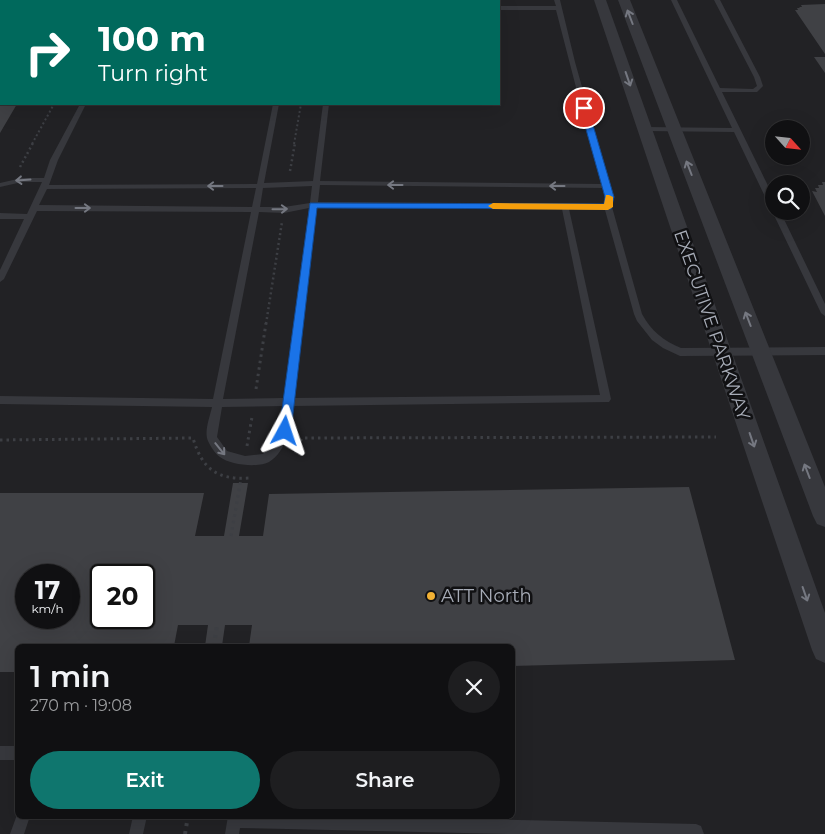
<!DOCTYPE html>
<html lang="en">
<head>
<meta charset="utf-8">
<style>
  body { margin:0; font-family:Montserrat,sans-serif; background:#1e1e20; color:#f1f3f6; height:100vh; display:flex; flex-direction:column; font-size:19px; white-space:nowrap }
  * { box-sizing:border-box; margin:0 }
  p { font-size:16px; color:#9c9d9f }
  .icon { flex:none; width:28px; height:28px; fill:none; stroke:currentColor; stroke-width:2; stroke-linecap:round; stroke-linejoin:round }
  .map { position:relative; flex:1; overflow:hidden }
  .sheet { position:absolute; left:15px; top:644px; width:500px; height:175px; display:flex; flex-direction:column; background:#101012; border-radius:8px; box-shadow:0 5px 20px #0002,0 0 0 1px #303032 }
  .sheet>* { flex:none }
  .hud { position:absolute; left:0px; top:0px; width:500px; height:105px; box-shadow:0 5px 20px #0002,0 0 0 1px #303032; background:#00695c; color:#fff; overflow:hidden }
  .needle { width:32px; rotate:117deg }
  .buttons { position:absolute; left:765px; top:120px; display:grid; gap:10px }
  .buttons a { display:grid; place-items:center; width:45px; height:45px; border-radius:50%; background:#101012; box-shadow:0 5px 20px #0002,0 0 0 1px #303032; font-size:25px }
  .speed { position:absolute; left:15px; top:564px; display:flex; gap:10px; font-size:25px; font-weight:700; text-align:center }
  .speed>* { display:grid; place-content:center; width:65px; height:65px; border-radius:50%; background:#101012; box-shadow:0 5px 20px #0002,0 0 0 1px #303032; line-height:1 }
  .speed small { font-size:12px; font-weight:400 }
  .speed .limit { border:2px solid #111; border-radius:8px; background:#fff; color:#111 }
  .pin { position:absolute; display:grid; place-items:center; width:42px; height:42px; color:#fff; margin:-21px; border:2px solid #fff; border-radius:50%; box-shadow:0 1px 5px #0007 }
  .me { position:absolute; width:55px; margin:-28px; rotate:5deg; stroke-linejoin:round; filter:drop-shadow(0 0 4px #0008) }
  .turn { display:flex; align-items:center; gap:18px; height:105px; padding:0 15px; font-size:22px }
  .turn .icon { width:65px; height:65px; stroke-width:2.5 }
  .turn b { display:block; font-size:35px; line-height:42px }
  .round { display:grid; place-items:center; flex:none; width:52px; height:52px; border-radius:26px; background:#1e1e20 }
  .head { display:flex; align-items:center; justify-content:space-between; height:85px; padding:0 15px }
  h1 { font-size:30px; font-weight:600; line-height:38px }
  .primary-button { display:flex; gap:10px; margin-top:auto; padding:10px 15px }
  .primary-button a { flex:1; height:58px; border-radius:30px; background:#0f766e; color:#fff; font-size:20px; font-weight:600; line-height:58px; text-align:center }
  .primary-button a+a { background:#1e1e20; color:#f1f3f6 }
  .map>svg:first-child { display:block }
</style>
</head>
<body>
<div class="map">
<svg width="825" height="834" viewBox="0 0 825 834">
  <rect width="100%" height="100%" fill="#161618"/>
  <path fill="#222225" fill-rule="evenodd" d="M0,0H825V834H0ZM1,1H499V104H1ZM774,129H801V156H774ZM774,184H801V211H774ZM26,575H69V618H26ZM101,575H144V618H101ZM18,646H512V816H18Z"/>
  <path fill="#404145" fill-rule="evenodd" d="M825,4V54L795,10H798L797,8H800L799,7H802L801,5Z
    M814,57H825V73Z
    M0,104H17L0,133Z
    M822,182H825V216L812,191L817,192L815,188H819L818,185H823Z
    M233,483H248L239,536H263L269,494L689,487L735,660L512,666V646H249L252,625H225L222,646H205L208,625H178L174,646H18V672H0V493H204L195,536H224ZM26,575H69V618H26ZM101,575H144V618H101Z"/>
  <g fill="none" stroke-linecap="round" stroke-linejoin="round">
    <path stroke="#3d3f44" stroke-width="2" stroke-dasharray="2 2.5" stroke-linecap="butt" d="M121,1L125,0
      M32,144L54,104
      M294,144L301,104"/>
    <path stroke="#3d3f44" stroke-width="2.5" stroke-dasharray="2 3" stroke-linecap="butt" d="M20,167L33,143
      M290,171L295,143
      M266,324L282,222"/>
    <path stroke="#3d3f44" stroke-width="3" stroke-dasharray="2.5 4" stroke-linecap="butt" d="M256,389L266,323
      M0,440L193,438C202,469 217,480 249,478
      M247,446L252,417
      M295,453L302,438L716,437
      M231,536L241,479"/>
    <path stroke="#3d3f44" stroke-width="4" stroke-dasharray="3 5" stroke-linecap="butt" d="M214,646L217,625
      M185,834L188,816"/>
    <path fill="#37383d" fill-rule="evenodd" d="M335,0H341V1H335Z
      M554,0H560L575,62L613,197L612,207L642,314C651,331 664,341 681,348L825,347V355L680,356L663,348L652,340L637,321L634,314L605,210L569,209L611,399L609,402L293,406C291,425 287,451 269,462C258,468 230,465 220,457C216,455 208,443 207,438C205,429 210,416 212,407L0,404V396L213,399L251,212L37,211L4,279L0,282V270L24,219H0V213L27,214L42,182H22L0,187V183L22,178H44L50,160L80,104H86L58,160L49,185L257,184L273,104H279L264,183L313,181L323,104H329L320,181L601,184L556,10H499V6H556ZM320,185L603,188L605,197L604,204L318,202ZM312,186L310,203L284,207H260L263,188ZM256,188L252,207L39,205L47,189ZM309,208L284,398L223,399L259,212L284,213ZM317,208L562,209L600,395L294,398ZM283,406L280,431L274,442L263,454L245,456L227,451L217,437L222,407Z
      M671,0H677L720,88L753,89L757,86L754,77L714,0H720L760,77L763,86L757,92H722L774,198V211H780L825,304V316L821,313L772,211L773,209L770,207L734,132L645,131L641,129L645,127L732,128Z
      M0,746H18V760H0Z
      M18,812V816H30L24,834H10Z
      M133,816H147L143,834H129Z
      M228,816H341L696,824L701,826L704,834H507L240,828L239,834H225Z"/>
    <path fill="#37383d" fill-rule="evenodd" d="M594,0H606L825,613V663L816,659L812,650Z
      M618,0H630L825,487V527L817,524L813,516Z"/>
  </g>
  <defs><path id="oneway-shaft" d="M-6 0H5M1.5-3L5.5 0L1.5 3" fill="none" stroke-width="1.6" stroke-linecap="round" stroke-linejoin="round" transform="scale(1.25)"/></defs>
  <g stroke="#757881">
    <use href="#oneway-shaft" transform="translate(630 17) rotate(-111)"/>
    <use href="#oneway-shaft" transform="translate(628 79) rotate(71)"/>
    <use href="#oneway-shaft" transform="translate(689 168) rotate(-111)"/>
    <use href="#oneway-shaft" transform="translate(23 180) rotate(176)"/>
    <use href="#oneway-shaft" transform="translate(395 185) rotate(-180)"/>
    <use href="#oneway-shaft" transform="translate(215 186) rotate(180)"/>
    <use href="#oneway-shaft" transform="translate(557 186) rotate(-180)"/>
    <use href="#oneway-shaft" transform="translate(83 208)"/>
    <use href="#oneway-shaft" transform="translate(280 209) rotate(-1)"/>
    <use href="#oneway-shaft" transform="translate(748 319) rotate(-111)"/>
    <use href="#oneway-shaft" transform="translate(752 440) rotate(71)"/>
    <use href="#oneway-shaft" transform="translate(220 449) rotate(51)"/>
    <use href="#oneway-shaft" transform="translate(807 471) rotate(-111)"/>
    <use href="#oneway-shaft" transform="translate(805 594) rotate(71)"/>
  </g>
  <path fill="#1a73e8" stroke="#114b97" d="M581,106L588,108L614,197L611,209L317,208L291,431L289,435H281L279,431L310,203L604,204L605,197L580,108Z"/>
  <path fill="#f59e0b" d="M606,195H609L613,197V207L608,210L493,209L488,206L493,203L604,204Z"/>
  <circle fill="#f2b134" stroke="#111113" stroke-width="2" cx="431" cy="596" r="5"/>
  <g text-anchor="middle" dominant-baseline="central" stroke-width="5" stroke-linejoin="round" paint-order="stroke">
    <g font-size="18" fill="#a8adb8" stroke="#111113">
      <text transform="translate(712 325) rotate(71)">EXECUTIVE PARKWAY</text>
    </g>
    <g font-size="18" fill="#a8adb8" stroke="#111113" text-anchor="start">
      <text x="441" y="596">ATT North</text>
    </g>
  </g>
</svg>
<div class="buttons">
<a><svg class="needle" viewBox="-14 -14 28 28"><path d="M0-13l5 13h-10z" fill="#e53935"/><path d="M0 13l5-13h-10z" fill="#9c9d9f"/></svg></a>
<a><svg class="icon" aria-label="search" viewBox="0 0 24 24"><circle cx="10" cy="10" r="6"/><path d="M15 15l6 6"/></svg></a>
</div>
<div class="speed"><div>17<small>km/h</small></div><div class="limit">20</div></div>
<div class="pin" style="left:584px;top:108px;background:#d93025"><svg class="icon" aria-label="arrive" viewBox="0 0 24 24"><path d="M6 21V4h12l-3 4 3 4H6"/></svg></div>
<svg class="me" style="left:285px;top:431px" viewBox="-20 -20 40 40"><path d="M0-17L14 15 0 8-14 15z" fill="#1a73e8" stroke="#fff" stroke-width="4"/></svg>
<div class="hud">
<div class="turn"><svg class="icon" aria-label="right" viewBox="0 0 24 24"><path d="M7 20v-9h11M14 6l5 5-5 5"/></svg><div><b>100 m</b>Turn right</div></div>
</div>
<section class="sheet">
<div class="head"><div><h1>1 min</h1><p>270 m · 19:08</p></div><a class="round"><svg class="icon" aria-label="close" viewBox="0 0 24 24"><path d="M6 6l12 12M18 6L6 18"/></svg></a></div>
<div class="primary-button"><a>Exit</a><a>Share</a></div>
</section>
</div>
</body>
</html>
